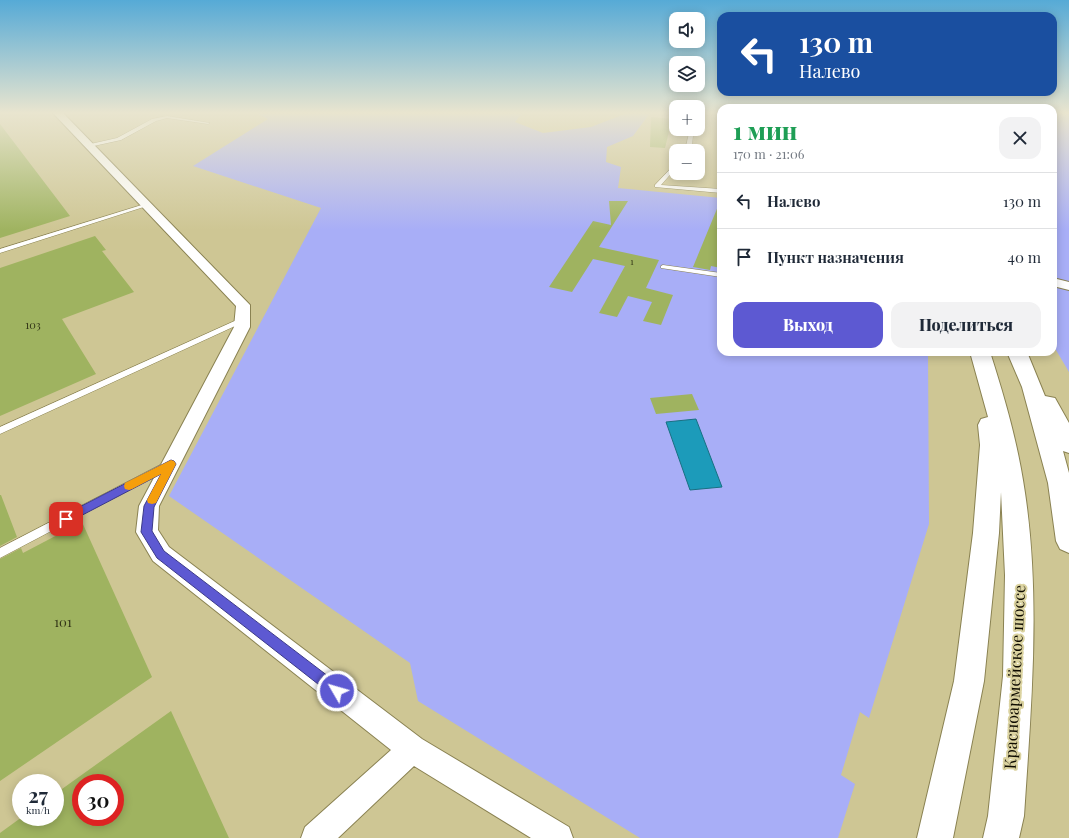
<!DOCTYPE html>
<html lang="ru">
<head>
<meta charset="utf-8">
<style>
  body { margin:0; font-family:"Playfair Display",serif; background:#f2f2f3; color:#1f2937; height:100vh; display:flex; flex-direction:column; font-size:15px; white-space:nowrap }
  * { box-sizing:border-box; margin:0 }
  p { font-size:13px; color:#747a83 }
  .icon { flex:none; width:22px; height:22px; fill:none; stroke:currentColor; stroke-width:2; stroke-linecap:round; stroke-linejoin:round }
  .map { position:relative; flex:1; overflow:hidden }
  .drawer { position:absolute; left:717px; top:104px; width:340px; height:252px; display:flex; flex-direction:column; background:#fff; border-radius:12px; box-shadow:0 2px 10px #0003 }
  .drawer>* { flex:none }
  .banner { position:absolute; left:717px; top:12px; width:340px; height:84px; border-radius:12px; box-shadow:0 2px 10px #0003; background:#1a4fa0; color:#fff; overflow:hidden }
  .fabs { position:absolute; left:669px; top:12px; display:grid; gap:8px }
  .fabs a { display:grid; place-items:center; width:36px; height:36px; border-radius:8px; background:#fff; box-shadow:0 2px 10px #0003; font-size:20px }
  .speed { position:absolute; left:12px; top:774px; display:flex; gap:8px; font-size:20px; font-weight:700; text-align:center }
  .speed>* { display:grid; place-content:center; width:52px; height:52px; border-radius:50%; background:#fff; box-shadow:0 2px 10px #0003; line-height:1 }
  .speed small { font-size:10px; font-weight:400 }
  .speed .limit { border:6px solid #d22; background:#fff; color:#111 }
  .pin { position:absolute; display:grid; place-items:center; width:34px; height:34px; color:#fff; margin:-17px; border-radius:8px; box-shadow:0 2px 6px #0006 }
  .me { position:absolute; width:44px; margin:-22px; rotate:308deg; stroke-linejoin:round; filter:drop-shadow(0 0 3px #0008) }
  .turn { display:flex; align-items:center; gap:14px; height:84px; padding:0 16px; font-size:18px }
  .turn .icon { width:52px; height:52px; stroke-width:2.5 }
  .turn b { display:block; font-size:28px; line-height:34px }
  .round { display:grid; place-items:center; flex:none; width:42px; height:42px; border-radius:12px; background:#f2f2f3 }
  .headline { display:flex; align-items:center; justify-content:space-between; height:68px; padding:0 16px }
  h1 { font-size:24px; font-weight:800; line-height:30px; color:#1e9e55 }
  .action { display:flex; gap:8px; margin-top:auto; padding:8px 16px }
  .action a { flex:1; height:46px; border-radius:12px; background:#5d59d2; color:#fff; font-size:16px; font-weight:800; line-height:46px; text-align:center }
  .action a+a { background:#f2f2f3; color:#1f2937 }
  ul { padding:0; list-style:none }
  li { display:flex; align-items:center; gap:12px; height:56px; padding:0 16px; border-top:1px solid #e0e1e3 }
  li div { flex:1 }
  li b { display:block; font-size:15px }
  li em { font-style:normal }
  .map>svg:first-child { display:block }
</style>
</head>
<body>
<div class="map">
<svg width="1069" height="838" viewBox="0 0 1069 838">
  <rect width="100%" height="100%" fill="#cec694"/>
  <path fill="#a8aef7" d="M256,113H522L515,122L543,133L591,127L627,113H650L633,136L607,147L606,162L621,167L618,188L721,198V352H928L929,524L869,718L860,712L841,775L855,784L838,838H640L418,701L410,663L169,496L321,208L193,166L268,119Z
    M1053,113H1069V372L1053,345Z"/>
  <path fill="#1c9bba" stroke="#187082" d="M696,419L722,487L690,490L666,422Z"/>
  <path fill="#9fb360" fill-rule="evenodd" d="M651,117L672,119L665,148L650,147Z
    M0,124L70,216L0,238Z
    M721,199V268L711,266L710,270L693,267Z
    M609,201H628L599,247L659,260L646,288L673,295L661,325L643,321L652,302L628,296L617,317L599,313L625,266L593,259L572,292L549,287L593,221L611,225Z
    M95,236L106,250L102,251L134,292L62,319L96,374L0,416V268Z
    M692,394L699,410L656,414L650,398Z
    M0,495H1L17,537L0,546Z
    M82,522L152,677L0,781V559L21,548L23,553Z
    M171,711L229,838H0V833L22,817H55V794ZM81,783H115V817H81Z"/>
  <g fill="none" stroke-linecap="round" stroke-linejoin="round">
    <defs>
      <path id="service" d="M167,116L210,123L208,124L167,118L156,121L121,140L89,147L86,145L117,138L152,119Z
        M690,129H694L691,151H685Z
        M676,163V168L661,185L721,189V193L655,187V185Z
        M145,204L150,205L0,253V249Z
        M663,265L721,273V277L661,268V266Z
        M239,319H242L246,321L0,434V427Z
        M168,461L171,462L173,465L171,468L0,558V548Z"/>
      <path id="minor" d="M53,113H63L250,305V327L159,506L158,530L169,547L422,739L569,827L573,838H531L414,766L338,838H301L305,827L391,750L153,561L136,532L139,506L234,327L236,306Z
        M1053,278L1069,282V290L1053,286Z"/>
      <path id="secondary" d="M970,352H990C1005,399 1018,444 1025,493C1041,600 1031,709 1024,816L1019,838H983L988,816L1003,676L1005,575L1001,492L999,533L984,681L953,838H917L954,681L973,533L980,445L978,425L981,419L988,417Z
        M1007,352H1027L1045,396L1055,398L1069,423V453L1063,451L1069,473V553L1060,549L1056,541L1048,483L1022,387Z"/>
    </defs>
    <use href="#service" stroke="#8a8252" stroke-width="1"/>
    <use href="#minor" stroke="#8a8252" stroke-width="2"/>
    <use href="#secondary" stroke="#8a8252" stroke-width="2"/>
    <use href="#service" fill="#fff" fill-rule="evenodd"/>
    <use href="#minor" fill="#fff" fill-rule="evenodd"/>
    <use href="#secondary" fill="#fff" fill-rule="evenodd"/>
  </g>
  <linearGradient id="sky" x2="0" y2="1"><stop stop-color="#56aad6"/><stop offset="0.49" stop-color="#e9e5cf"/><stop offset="1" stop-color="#e9e5cf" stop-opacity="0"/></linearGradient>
  <rect width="1069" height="230" fill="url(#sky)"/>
  <path fill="#5d59d2" stroke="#3c3a88" d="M171,460L174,461L176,464L154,507L152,531L164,551L341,686L343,691L341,695L337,697L332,695L157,558L141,532L144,506L161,474L69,522L66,523L62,522L60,519L62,516Z"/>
  <path fill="#f59e0b" d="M171,460L174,461L176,464L156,503L152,504L148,503L147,500L161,474L132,489L129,490L125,489L124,486L125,483Z"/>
  <g text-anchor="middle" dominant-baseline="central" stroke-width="4" stroke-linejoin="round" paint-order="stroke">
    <g font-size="9" fill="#333618">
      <text x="632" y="261">1</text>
    </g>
    <g font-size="11" fill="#333618">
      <text x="33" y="324">103</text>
    </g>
    <g font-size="13" fill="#333618">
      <text x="63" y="621">101</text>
    </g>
    <g font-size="16" fill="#0f0c00" stroke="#dbd3a0">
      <text transform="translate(1014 677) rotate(-87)">Красноармейское шоссе</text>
    </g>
  </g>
</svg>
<div class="fabs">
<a><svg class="icon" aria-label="sound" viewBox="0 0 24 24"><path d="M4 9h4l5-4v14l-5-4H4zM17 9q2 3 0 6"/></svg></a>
<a><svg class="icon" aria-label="layers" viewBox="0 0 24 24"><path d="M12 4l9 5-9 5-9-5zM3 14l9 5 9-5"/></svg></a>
<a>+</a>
<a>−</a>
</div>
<div class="speed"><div>27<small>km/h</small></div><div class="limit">30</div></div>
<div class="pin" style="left:66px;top:519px;background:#d93025"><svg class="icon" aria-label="arrive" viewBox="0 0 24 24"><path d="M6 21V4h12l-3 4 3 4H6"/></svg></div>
<svg class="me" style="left:337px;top:691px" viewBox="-20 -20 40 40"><circle r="17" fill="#5d59d2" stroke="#fff" stroke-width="3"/><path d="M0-11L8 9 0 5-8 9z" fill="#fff"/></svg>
<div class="banner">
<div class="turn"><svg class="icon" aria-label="left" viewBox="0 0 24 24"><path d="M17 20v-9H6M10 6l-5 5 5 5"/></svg><div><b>130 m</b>Налево</div></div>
</div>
<section class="drawer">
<div class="headline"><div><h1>1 мин</h1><p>170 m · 21:06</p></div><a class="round"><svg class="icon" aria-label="close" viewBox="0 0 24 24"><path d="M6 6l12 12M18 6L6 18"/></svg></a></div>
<ul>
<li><svg class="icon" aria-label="left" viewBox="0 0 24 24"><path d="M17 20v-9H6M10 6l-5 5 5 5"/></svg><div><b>Налево</b></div><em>130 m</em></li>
<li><svg class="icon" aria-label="arrive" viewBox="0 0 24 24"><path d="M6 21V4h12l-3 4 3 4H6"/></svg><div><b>Пункт назначения</b></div><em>40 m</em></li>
</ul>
<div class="action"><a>Выход</a><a>Поделиться</a></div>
</section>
</div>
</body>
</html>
